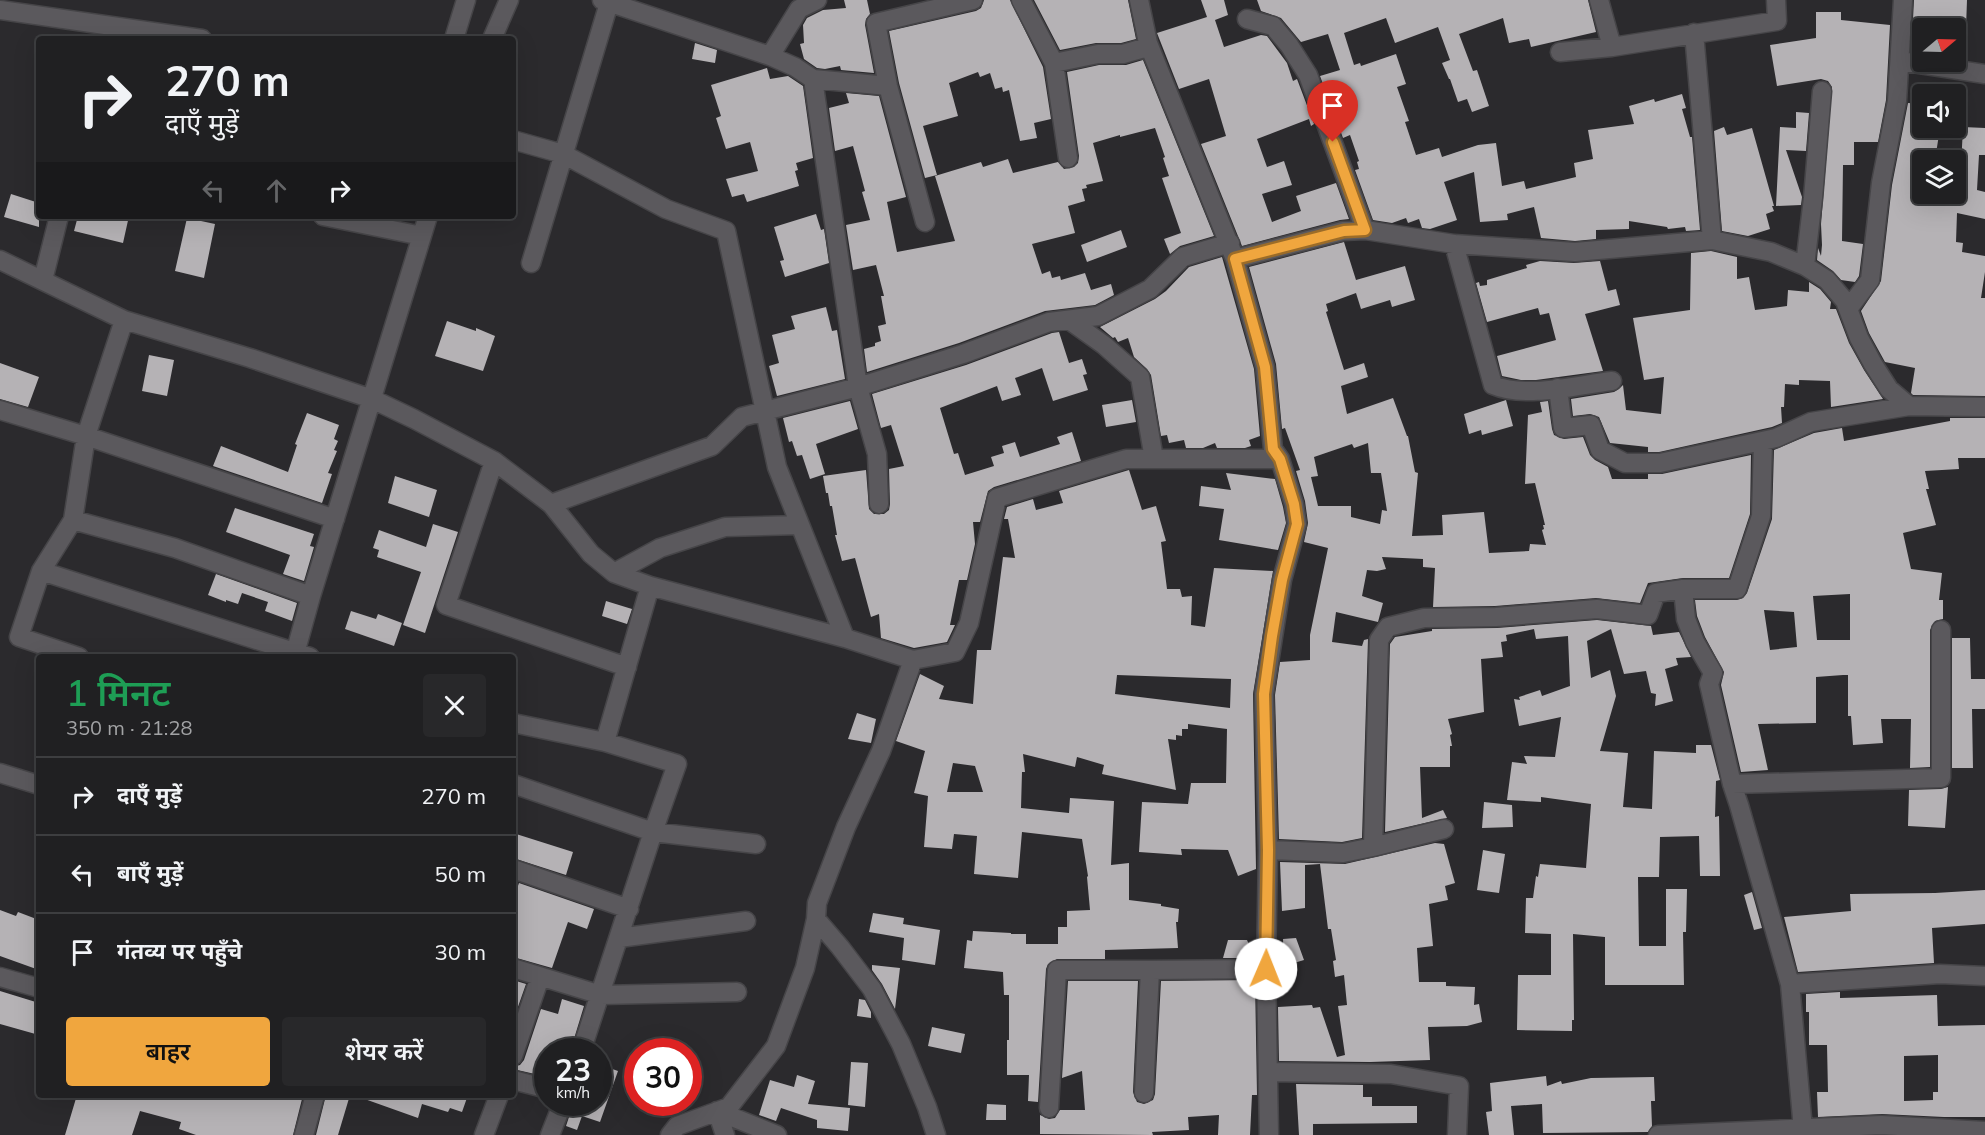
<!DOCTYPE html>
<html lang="hi">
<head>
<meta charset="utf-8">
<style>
  body { margin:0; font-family:Mulish,"Noto Sans Devanagari",sans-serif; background:#28282a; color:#f1f3f6; height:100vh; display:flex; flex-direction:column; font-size:22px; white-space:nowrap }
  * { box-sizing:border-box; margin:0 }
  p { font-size:20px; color:#a2a3a5 }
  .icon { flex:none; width:33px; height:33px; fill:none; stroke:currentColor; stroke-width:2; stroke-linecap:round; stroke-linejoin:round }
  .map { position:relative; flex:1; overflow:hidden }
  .sheet { position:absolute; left:36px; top:654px; width:480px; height:444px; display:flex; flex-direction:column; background:#202022; border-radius:6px; box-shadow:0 6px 24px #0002,0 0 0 2px #3d3e40 }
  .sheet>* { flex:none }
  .hud { position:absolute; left:36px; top:36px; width:480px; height:183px; border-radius:6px; box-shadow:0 6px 24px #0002,0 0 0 2px #3d3e40; background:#202022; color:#f1f3f6; overflow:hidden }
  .needle { width:39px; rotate:71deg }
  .controls { position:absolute; left:1912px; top:18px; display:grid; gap:12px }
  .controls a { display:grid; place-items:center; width:54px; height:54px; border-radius:6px; background:#202022; box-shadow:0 6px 24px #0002,0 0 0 2px #3d3e40; font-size:30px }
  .speed { position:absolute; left:534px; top:1038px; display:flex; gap:12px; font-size:30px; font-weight:700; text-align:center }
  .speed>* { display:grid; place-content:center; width:78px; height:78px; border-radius:50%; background:#202022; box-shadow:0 6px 24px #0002,0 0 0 2px #3d3e40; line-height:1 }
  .speed small { font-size:15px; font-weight:400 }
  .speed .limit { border:9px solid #d22; background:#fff; color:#111 }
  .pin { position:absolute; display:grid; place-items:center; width:51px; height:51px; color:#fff; margin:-62px -26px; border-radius:50% 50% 50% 0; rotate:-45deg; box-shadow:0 0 6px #0007 }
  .pin .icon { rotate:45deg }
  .me { position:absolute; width:66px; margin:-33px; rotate:1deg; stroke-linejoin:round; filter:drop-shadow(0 0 4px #0008) }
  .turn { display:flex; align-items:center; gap:21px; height:126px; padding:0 30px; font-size:27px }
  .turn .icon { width:78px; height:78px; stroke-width:2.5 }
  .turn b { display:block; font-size:42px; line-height:51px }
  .lanes { display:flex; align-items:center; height:57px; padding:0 30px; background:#0003; justify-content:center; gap:30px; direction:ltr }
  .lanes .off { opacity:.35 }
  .round { display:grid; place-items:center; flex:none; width:63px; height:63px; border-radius:6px; background:#28282a }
  .head { display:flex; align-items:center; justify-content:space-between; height:102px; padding:0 30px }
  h1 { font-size:36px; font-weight:600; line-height:45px; color:#1e9e55 }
  .action { display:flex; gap:12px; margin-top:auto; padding:12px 30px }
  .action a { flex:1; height:69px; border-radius:6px; background:#f0a63e; color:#111; font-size:24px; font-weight:600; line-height:69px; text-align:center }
  .action a+a { background:#28282a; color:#f1f3f6 }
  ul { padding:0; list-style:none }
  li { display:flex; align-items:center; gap:18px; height:78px; padding:0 30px; border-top:2px solid #3d3e40 }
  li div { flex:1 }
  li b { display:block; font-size:22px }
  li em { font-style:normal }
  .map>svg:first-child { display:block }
</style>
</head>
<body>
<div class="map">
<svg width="1985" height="1135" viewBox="0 0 1985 1135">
  <rect width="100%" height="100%" fill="#2b2a2d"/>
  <path fill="#b5b2b5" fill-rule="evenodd" d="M844,0H867L870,14L866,19L865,25L874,73L841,70L840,66L825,69L817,68L804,59L800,44L804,43L803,25L807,18L823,10L846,8Z
    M984,0H1010L1043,67L1051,119L1034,123L1037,138L1020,141L1009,90L1003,92L1002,87L995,89L990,73L980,77L978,72L949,83L958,116L923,126L937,175L925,178L899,83L889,31L976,11L981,8Z
    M1034,0H1128L1136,39L1121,43H1096L1060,50Z
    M1201,0H1224L1228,15L1215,20L1224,47L1261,35L1267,36L1287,63L1293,81L1297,79L1314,124L1311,126L1309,119L1257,139L1267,167L1284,161L1292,185L1262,194L1272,222L1301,211L1296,196L1336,183L1349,219L1340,220L1242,246L1201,144L1226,136L1209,79L1179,89L1157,33L1207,17Z
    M1257,0H1588L1596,32L1531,47L1529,39L1509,43L1503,18L1459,34L1473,71L1477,70L1489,106L1472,112L1467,99L1458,102L1450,79H1449L1442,63L1450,60L1438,27L1395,43L1386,18L1344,33L1354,65L1360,63L1361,66L1396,54L1406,84L1397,87L1409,121L1405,122L1416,155L1439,148L1442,157L1478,145L1496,143L1502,186L1524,181L1526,189L1576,177L1574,163L1593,159L1588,130L1634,124L1629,106L1654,99L1655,102L1682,94L1686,108L1682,109L1690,137H1692L1700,230L1686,231L1685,227L1668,229L1667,227L1629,221V229L1596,230V239L1575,241L1541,238L1534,207L1507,214L1508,220L1480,222L1474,172L1444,182L1457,220L1430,229L1422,228L1419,219L1408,223L1406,218L1392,223L1373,220L1355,170L1359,169L1357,162L1359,161L1350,135L1343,138L1320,76L1340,70L1328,34L1301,42L1281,18L1261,11Z
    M1914,0H1967L1966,28H1939V21L1913,19Z
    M1816,12H1841V20L1890,25L1886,100L1878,142H1854V165H1843L1842,241L1863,244L1859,276L1855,282L1841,280L1833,271L1817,260L1818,248L1821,256L1822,245L1821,224L1832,87L1828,81L1821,79L1777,86L1770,45L1816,38Z
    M695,43L717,50L715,63L692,59Z
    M1143,60L1214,236L1180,246L1170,254L1164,239L1181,233L1162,178L1169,176L1163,158L1165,157L1155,128L1120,137V135L1093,143L1103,181L1086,185L1087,188L1082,189L1085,201L1068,206L1075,233L1032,244L1042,274L1050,271L1052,278L1060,276L1061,280L1085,273L1091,290L1111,284L1114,295L1095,305L1045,311L959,343L867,372L864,349L875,346V343L881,341L878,326L886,324L881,296H884L876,265L853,270L846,225L870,220L862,192L865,191L853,146L835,151L829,108L849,103L846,93L879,96L906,197L887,202L897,252L955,241L935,176L981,162L983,167L1008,159L1013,173L1058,162L1064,169L1074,167L1078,163L1079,156L1067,72L1099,65H1126Z
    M767,68L770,79L788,76L803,86L813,158L796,163L798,170L795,171L799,186L747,202L744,194L732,197L726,179L758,171L750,142L726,149L716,118L721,116L711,85Z
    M1908,103L1923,104V128H1940L1935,160H1923V194H1956V186H1960L1963,127L1985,128V155H1979L1977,190L1985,192V219L1957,213L1956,242L1963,243L1962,252L1985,256V272L1981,298H1985V396L1913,395L1911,393L1915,368L1885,362L1869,333L1861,311L1881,281L1892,185Z
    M1796,112L1809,113L1806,151L1786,150L1802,197L1801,205L1776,206L1780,127L1796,128Z
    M1724,127L1727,135L1752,128L1774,206H1772L1774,211L1766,214L1770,229L1748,236L1722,231L1714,131Z
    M11,194L39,203V227L4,217Z
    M816,214L821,230L824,229L829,263L785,277L780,261L784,260L774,227Z
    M78,216H129L123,243L74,231Z
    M187,218L215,224L204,278L175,271Z
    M1121,230L1127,247L1087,262L1081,245Z
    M1344,242L1356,280L1405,266L1415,300L1392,307L1390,300L1361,309L1356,293L1326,304L1328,311L1326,312L1344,370L1364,363L1368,377L1341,386L1347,414L1393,398L1407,436H1408L1415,472L1418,473L1412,536L1443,535L1442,515L1484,512L1489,553L1529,551L1530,544L1546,545L1542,530L1544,529L1543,525H1545L1535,483L1525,484L1528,415L1542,412L1540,402L1548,401L1552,429L1554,435L1564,439L1583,437L1590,455L1595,460L1608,467L1612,479H1648V474H1662L1751,455L1750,514L1729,578H1683L1648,583L1640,603L1596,598L1495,606L1433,607L1435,568L1423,567V559L1382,557L1386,569L1377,571L1367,570L1362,596L1383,603L1378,622L1336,612L1332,642L1362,646L1364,640L1368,639L1362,838L1342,842L1279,839L1275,695L1280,662L1310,660V635L1328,548L1304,542L1308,523L1305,501L1296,471L1300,470L1285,428L1282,429L1276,364L1249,267ZM1368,443L1371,473H1381L1387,511L1382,510L1380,524L1351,517V506H1318L1311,477L1318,476L1314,457L1352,444L1354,448Z
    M1711,251L1737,257V279L1749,277L1755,310L1787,306L1788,290L1809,292V282L1820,289L1831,302L1830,309H1836L1849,343L1864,370L1883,399L1831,407L1830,381L1799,380V385L1785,384L1784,407H1781L1782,423L1772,427L1659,452H1648V447L1610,443L1599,417L1590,414L1573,416L1571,399L1614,392L1619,389L1623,385L1626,410L1661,414L1664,377L1644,380L1633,318L1690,310L1691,253Z
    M1222,257L1254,369L1260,436L1249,440L1251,446L1245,448H1217L1215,443L1203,448H1186L1184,440L1169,443L1167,435L1161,436L1151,375L1147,369L1134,357L1128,338L1118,342L1115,337L1113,338L1100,327L1155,299L1166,291L1189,267Z
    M1540,261L1574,263L1600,261L1608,291L1616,289L1620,305L1585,314L1603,371L1536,380H1521L1502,376L1497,356L1556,340L1549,313L1540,315L1538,308L1487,322L1476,283L1479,282L1480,286L1487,285V280L1527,268L1526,265Z
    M826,307L832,331L837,330L845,379L777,396L769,366L779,363L772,335L795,329L791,316Z
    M447,321L476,331V328L495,336L483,371L435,356Z
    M1059,332L1069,363L1082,359L1087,374L1083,375L1088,390L1053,401L1042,368L1015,378L1021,395L1002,401L997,386L940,408L954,454L958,453L965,475L994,466L991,457L1004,453L1002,446L1015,442L1020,457L1060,444L1057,437L1072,432L1081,461L994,487L988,491L980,522H973L975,544L967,580H959L950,625H955L947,642L914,648L881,638L879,614L871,617L855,558L842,561L835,535H837L832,506H830L828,493H826L823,476L866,470L869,509L874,514H884L889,510L890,504L889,469L904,466L891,425L881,428L872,394L966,365L1052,333Z
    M149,355L174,360L167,396L142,391Z
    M0,363L39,377L28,407L0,399Z
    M1132,400L1136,422L1106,427L1102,405Z
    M1506,400L1513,426L1482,435L1481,430L1469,434L1464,414Z
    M850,401L858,429L816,444L825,474L810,479L802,455L797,456L792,441L789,442L783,418Z
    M307,413L339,425L334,439L338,441L334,450L337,451L328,473L332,474L322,503L213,466L221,446L288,472L297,445L295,444Z
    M1950,418H1985V458H1958L1959,469L1925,471L1929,489H1926L1936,525L1903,533L1911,569L1942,573L1939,600H1943V619L1935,621L1930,630V767L1910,768L1911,719H1881L1883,743L1853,745L1851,716H1848V675H1843L1816,677V723L1758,724L1768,770L1741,772L1721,685L1724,672L1705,637L1697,616L1695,600H1737L1743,598L1747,593L1772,519L1774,450L1814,433L1842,428L1844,441L1950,421ZM1850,594V640H1817L1813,596ZM1764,610L1794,612L1797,647L1770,650Z
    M1129,470L1142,510L1156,506L1166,541L1161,542L1167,589H1180L1182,597L1192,596L1191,625L1205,627L1214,568L1273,571L1253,694L1256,869L1238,876L1228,850L1181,849L1182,855L1139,852L1142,802L1188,804L1191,783H1226L1227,729L1188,724V729H1182V736L1176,735V740L1168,739L1176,790L1102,774L1104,765L1077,757L1075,767L1023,754L1025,772H1022L1021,808L1069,813L1070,798L1114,801L1111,865L1129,863V900L1161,904V906L1179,909L1178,922H1176L1178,948L1105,950V959H1057L1048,964L1046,969L1038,1102L1028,1101L1029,1075H1007V1040H1009V995H1004L1003,972L964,968L967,940L972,941L973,931L1011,933V934H1026V944H1058V927H1067V911L1090,910L1087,877L1088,876L1082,839L1022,832L1018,878L974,874L977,836L954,834L952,849L924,847L928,796L914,793L925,751L896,741L920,674L944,686L939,699L973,704L977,650H991L1003,557L1015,558L1008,519H1004L1007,507L1033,499L1036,510L1063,503L1059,491ZM1117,675L1231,679L1230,708L1115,694ZM953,763L975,766L983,792H947Z
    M1226,473L1275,479L1283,507L1286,523L1278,550L1219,540L1224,509L1199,506L1201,486L1231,490Z
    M395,476L437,490L429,517L388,503Z
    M235,508L314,534L310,546L314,547L304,581L283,574L290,555L226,532Z
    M433,524L458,532L425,633L403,625L421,572L377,557L379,550L373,548L379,530L426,547Z
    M216,574L297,603L292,621L265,611L268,602L242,593L238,604L226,600V602L208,595Z
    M606,601L632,609L627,624L602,616Z
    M351,611L376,619L378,614L402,623L394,646L345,629Z
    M1597,620L1651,626L1653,635L1679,632L1691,657L1676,658L1678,665L1665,669L1673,701L1655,706L1656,694L1651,693L1646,671L1624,674L1611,629L1587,641L1591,678L1610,670L1616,696L1600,751L1628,753L1623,807L1652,809L1654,751L1696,753V745H1711L1720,780L1716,781L1715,817L1719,816L1720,876H1700L1699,836L1660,837L1659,877H1638L1639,946H1666V889H1687L1686,932H1683L1684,985H1605V937L1573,934L1574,1020H1572V1031L1517,1030L1518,975H1551V934L1525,933L1526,898H1533L1536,876L1538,877L1540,864L1586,868L1591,804L1541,797V802L1507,800L1512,762L1527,764L1524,756L1555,757L1561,717L1519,726L1514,699L1520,700L1519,697L1540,690L1542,696L1570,686L1568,636L1536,639L1534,629L1506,635L1507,641L1501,642L1503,657L1481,659L1484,712L1448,719L1452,734L1450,735L1452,746H1450V767H1420L1422,818L1443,810L1447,818L1385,832L1390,644L1395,637L1432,631V629L1497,628Z
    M1952,638H1970L1971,679H1985V709H1972L1973,768H1952Z
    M857,713L876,719L871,743L848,739Z
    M1948,787L1945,828L1908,826L1909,790L1941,789Z
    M1484,802L1512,805L1513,827L1482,828Z
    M513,833L573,852L566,875L513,858Z
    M1435,843L1444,844L1455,883L1445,886L1448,900L1429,904L1433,946L1417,948L1419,982H1446V986L1475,987L1474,1005L1479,1004L1482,1022L1467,1026L1428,1027L1430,1060L1370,1062L1279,1061L1278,1007L1312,1005L1313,1008L1320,1007L1337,1057L1345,1055L1338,1006L1347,1005L1344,975L1335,977L1333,961L1336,960L1331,929H1328L1320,864L1305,865V908L1282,911L1280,862L1345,864Z
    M1483,850L1505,854L1499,893L1477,890Z
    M519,883L594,909L587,929L568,922L552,968L513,957V900Z
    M1985,890V924L1932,928L1934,963L1798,972L1784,917L1851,911L1850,894L1935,893Z
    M1752,892L1762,928L1754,930L1744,895Z
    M0,910L16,916L18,912L39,920V970L0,956Z
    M873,913L904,918L903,924L940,930L935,965L902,960L904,938L869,932Z
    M1296,938L1304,960L1284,966L1283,939Z
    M1228,940H1247L1255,958H1223Z
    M872,965L900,968L895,1009L882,984L872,970Z
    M513,980L526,984L513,1021Z
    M1255,980L1257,1095H1252L1250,1135H1218L1219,1115L1188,1117L1189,1130L1152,1132L1153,1135L1040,1134V1115L1049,1119L1055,1118L1060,1110H1085L1082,1071L1062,1078L1068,981H1138L1133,1092L1137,1102L1144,1104L1153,1100L1155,1094L1161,981Z
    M0,991L39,1003V1035L0,1024Z
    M1840,992V998L1937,995L1938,1026L1985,1025V1117H1944L1882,1114L1818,1117L1817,1092H1828L1827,1045H1809V1012H1806V994ZM1938,1055V1092H1933V1100L1904,1101V1056Z
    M562,999L584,1006L570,1052H548V1077L513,1069V1067L520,1065L524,1060L541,1009L558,1014Z
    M859,999L865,1000L871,1012V1018L857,1016Z
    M932,1027L965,1034L961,1053L928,1046Z
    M851,1062L868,1063L865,1107L848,1105Z
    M598,1064L618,1071L600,1122L582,1116L577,1130L566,1126L574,1102H598Z
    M797,1075L815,1081L808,1104L850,1108L848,1131L817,1128V1120L781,1108L776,1121L759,1115L770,1080L794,1087Z
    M1546,1076L1547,1086L1561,1081L1562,1084L1591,1078L1654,1077L1655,1101H1651L1652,1126L1648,1132L1543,1133L1542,1104L1511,1106L1514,1135H1489L1486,1112L1492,1111L1490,1083Z
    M1296,1084L1363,1085V1097H1372V1106H1417V1123L1313,1124V1135H1299Z
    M77,1095H303L293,1135H196L179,1129L181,1122L140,1111L132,1135H65Z
    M326,1095H350L338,1135H316Z
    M360,1095H468L462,1112L450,1108L448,1112L422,1104L418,1118L359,1097Z
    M987,1104L1006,1105V1120H986Z"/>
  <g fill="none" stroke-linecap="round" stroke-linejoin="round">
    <defs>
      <path id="minor" d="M602,0L770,56L799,9L817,0
        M1021,0L1054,63L1098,54H1123L1144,48L1148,43
        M1139,0L1148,43L1235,259L1265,367L1273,449L1280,459L1294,504L1297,524L1282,580L1264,694L1268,850L1266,969L1269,1135
        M1599,0L1612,47
        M0,10L202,39
        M1247,19L1273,26L1289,45L1308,75L1365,230
        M1694,33L1712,240
        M454,39L466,0
        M492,39L509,0
        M1560,52L1612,47L1777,21L1776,0
        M770,56L795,67L813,79L888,86
        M1900,61L1985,74
        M1054,63L1068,158
        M813,79L858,387L877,454L879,504
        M513,140L563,154L666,209L726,231L777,467L845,638
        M323,216L422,236
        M925,222L888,86L876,23L973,0
        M1454,244L1575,252L1712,240L1771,252L1805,266L1827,280L1845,301L1859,338L1873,364L1889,389L1909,406L1985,407
        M1235,259L1343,231L1365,230L1454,244L1493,385C1526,399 1577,385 1612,381
        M0,260L124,320L250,358L372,399L414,419L494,461L551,504L591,554L614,573L650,586L845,638L913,660L955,652L969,623L997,498L1126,459H1280
        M531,263L609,3
        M1805,266L1813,198L1822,91
        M43,280L59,216
        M1848,309L1870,280L1881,183L1897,101L1903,0
        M1069,320L1104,345L1140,377L1154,459
        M1558,388L1563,428L1591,425L1600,450L1625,463H1660L1776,438L1811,422L1909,406
        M0,410L86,436L335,519
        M494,461L446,605L627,667
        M551,504L712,446L742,417L858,387L963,354L1049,322L1098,316L1150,289L1183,257L1230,243
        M73,520L175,548L311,596
        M41,571L310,657
        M614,573L660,548L725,527L800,525
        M1683,589L1686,619L1695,642L1713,673L1709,684L1732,784L1739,805L1790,984
        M79,657L19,637L41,571L73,520L86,436L124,320
        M294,657L311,596L428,216
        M513,723L605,742L677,764L653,832L581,1052
        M605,742L650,586
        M0,773L39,785
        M513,784L653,832L756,844
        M1732,784L1941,778V630
        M1373,847L1379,640L1388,627L1424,618L1496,617L1597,609L1648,615L1656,593L1683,589H1737L1761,516L1763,441
        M1268,850L1343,853L1373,847L1444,829
        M513,869L629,909
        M816,919L840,947L872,989L901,1044L927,1107L936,1135
        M619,938L746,921
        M513,968L601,995L737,992
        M0,977L39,988
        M513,1056L540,977
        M1268,1072L1391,1074L1459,1086L1457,1135
        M513,1080L548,1089
        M1144,1093L1150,970L1266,969
        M1049,1108L1057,970H1150
        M1803,1129L1790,984L1940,974L1985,976
        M304,1135L315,1095
        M484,1135L499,1095
        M550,1135L563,1102
        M670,1135L677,1126L729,1107L776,1046L805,968L816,919L817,903L846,827L881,751L913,660
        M725,1135L717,1111L777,1135
        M1658,1135L1881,1125L1985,1131"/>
    </defs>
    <use href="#minor" stroke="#464548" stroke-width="21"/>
    <use href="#minor" stroke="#5b595d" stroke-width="18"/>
  </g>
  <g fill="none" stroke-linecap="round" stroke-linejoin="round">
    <defs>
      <path id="route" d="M1266,969L1268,850L1264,694L1272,636L1282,580L1297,524L1294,504L1280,459L1273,449L1265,367L1235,259L1344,231L1365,230L1333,142"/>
    </defs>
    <use href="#route" stroke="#9c6c28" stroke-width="15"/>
    <use href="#route" stroke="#f0a63e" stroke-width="10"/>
  </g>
</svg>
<div class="controls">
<a><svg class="needle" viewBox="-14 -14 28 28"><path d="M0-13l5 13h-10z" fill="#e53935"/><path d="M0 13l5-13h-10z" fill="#a2a3a5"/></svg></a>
<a><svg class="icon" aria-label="sound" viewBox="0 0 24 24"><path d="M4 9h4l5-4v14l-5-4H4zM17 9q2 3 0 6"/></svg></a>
<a><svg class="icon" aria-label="layers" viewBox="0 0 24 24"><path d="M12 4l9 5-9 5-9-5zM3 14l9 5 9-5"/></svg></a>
</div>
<div class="speed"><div>23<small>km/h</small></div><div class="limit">30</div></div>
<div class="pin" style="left:1333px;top:142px;background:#d93025"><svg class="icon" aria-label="arrive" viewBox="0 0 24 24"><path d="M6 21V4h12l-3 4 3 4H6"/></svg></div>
<svg class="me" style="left:1266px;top:969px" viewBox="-20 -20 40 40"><circle r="19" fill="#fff"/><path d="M0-13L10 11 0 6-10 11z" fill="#f0a63e"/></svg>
<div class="hud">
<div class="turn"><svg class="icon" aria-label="right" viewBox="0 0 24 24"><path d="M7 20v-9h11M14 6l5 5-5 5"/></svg><div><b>270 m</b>दाएँ मुड़ें</div></div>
<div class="lanes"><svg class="icon off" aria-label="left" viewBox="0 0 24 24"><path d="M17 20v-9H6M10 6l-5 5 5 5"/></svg><svg class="icon off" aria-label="ahead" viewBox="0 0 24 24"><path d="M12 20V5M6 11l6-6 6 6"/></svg><svg class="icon" aria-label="right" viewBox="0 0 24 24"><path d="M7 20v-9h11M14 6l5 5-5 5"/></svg></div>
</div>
<section class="sheet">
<div class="head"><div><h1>1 मिनट</h1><p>350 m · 21:28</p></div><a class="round"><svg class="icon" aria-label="close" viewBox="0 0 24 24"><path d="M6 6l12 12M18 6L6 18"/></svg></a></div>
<ul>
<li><svg class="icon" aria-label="right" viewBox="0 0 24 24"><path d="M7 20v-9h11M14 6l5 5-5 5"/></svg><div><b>दाएँ मुड़ें</b></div><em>270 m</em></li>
<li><svg class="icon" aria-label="left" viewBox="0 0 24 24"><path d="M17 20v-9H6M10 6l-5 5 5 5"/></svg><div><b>बाएँ मुड़ें</b></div><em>50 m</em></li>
<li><svg class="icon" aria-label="arrive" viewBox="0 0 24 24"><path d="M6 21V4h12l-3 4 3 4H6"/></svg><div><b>गंतव्य पर पहुँचे</b></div><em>30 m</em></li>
</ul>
<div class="action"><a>बाहर</a><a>शेयर करें</a></div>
</section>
</div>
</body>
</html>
